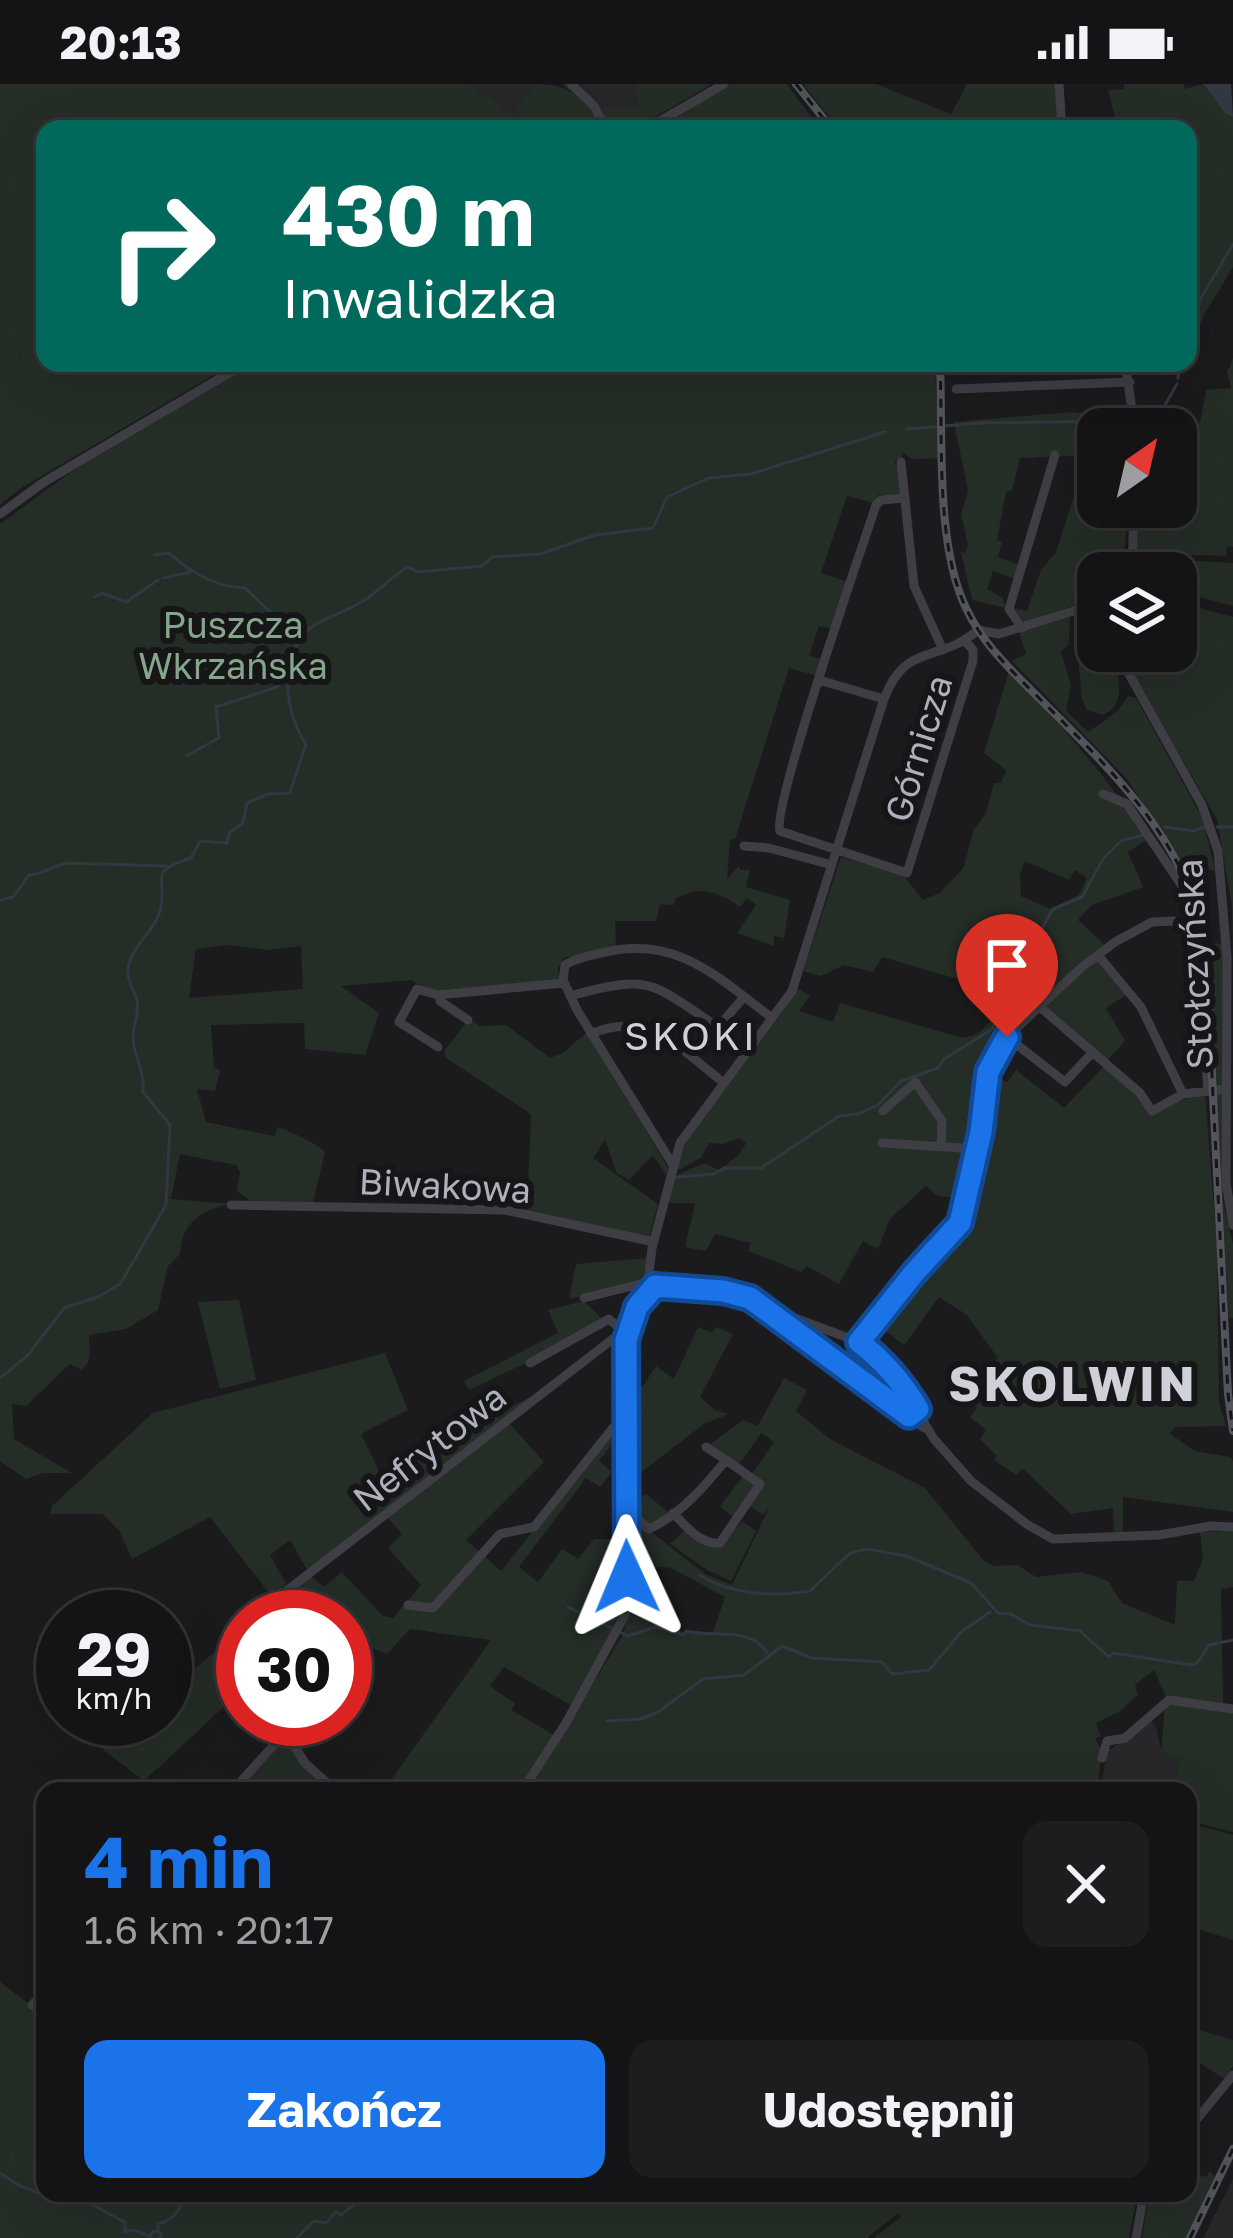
<!DOCTYPE html>
<html lang="pl">
<head>
<meta charset="utf-8">
<style>
  body { margin:0; font-family:"Golos Text",sans-serif; background:#1d1d1f; color:#f1f3f6; height:100vh; display:flex; flex-direction:column; font-size:45px; white-space:nowrap }
  * { box-sizing:border-box; margin:0 }
  p { font-size:39px; color:#9d9ea1 }
  .icon { flex:none; width:66px; height:66px; fill:none; stroke:currentColor; stroke-width:2; stroke-linecap:round; stroke-linejoin:round }
  .map { position:relative; flex:1; overflow:hidden }
  .drawer { position:absolute; left:36px; top:1698px; width:1161px; height:420px; display:flex; flex-direction:column; background:#141416; border-radius:24px; box-shadow:0 12px 48px #0002,0 0 0 3px #333335 }
  .drawer>* { flex:none }
  .guide { position:absolute; left:36px; top:36px; width:1161px; height:252px; border-radius:24px; box-shadow:0 12px 48px #0002,0 0 0 3px #333335; background:#00695c; color:#fff; overflow:hidden }
  .needle { width:78px; rotate:34deg }
  .controls { position:absolute; left:1077px; top:324px; display:grid; gap:24px }
  .controls a { display:grid; place-items:center; width:120px; height:120px; border-radius:24px; background:#141416; box-shadow:0 12px 48px #0002,0 0 0 3px #333335; font-size:60px }
  .speed { position:absolute; left:36px; top:1506px; display:flex; gap:24px; font-size:60px; font-weight:700; text-align:center }
  .speed>* { display:grid; place-content:center; width:156px; height:156px; border-radius:50%; background:#141416; box-shadow:0 12px 48px #0002,0 0 0 3px #333335; line-height:1 }
  .speed small { font-size:30px; font-weight:400 }
  .speed .limit { border:18px solid #d22; background:#fff; color:#111 }
  .pin { position:absolute; display:grid; place-items:center; width:102px; height:102px; color:#fff; margin:-123px -51px; border-radius:50% 50% 50% 0; rotate:-45deg; box-shadow:0 0 12px #0007 }
  .pin .icon { rotate:45deg }
  .me { position:absolute; width:132px; margin:-66px; rotate:359deg; stroke-linejoin:round; filter:drop-shadow(0 0 9px #0008) }
  .turn { display:flex; align-items:center; gap:42px; height:252px; padding:0 48px; font-size:54px }
  .turn .icon { width:156px; height:156px; stroke-width:2.5 }
  .turn b { display:block; font-size:84px; line-height:102px }
  .round { display:grid; place-items:center; flex:none; width:126px; height:126px; border-radius:24px; background:#1d1d1f }
  .overview { display:flex; align-items:center; justify-content:space-between; height:204px; padding:0 48px }
  h1 { font-size:72px; font-weight:700; line-height:90px; color:#1a73e8 }
  .primary-button { display:flex; gap:24px; margin-top:auto; padding:24px 48px }
  .primary-button a { flex:1; height:138px; border-radius:24px; background:#1a73e8; color:#fff; font-size:48px; font-weight:700; line-height:138px; text-align:center }
  .primary-button a+a { background:#1d1d1f; color:#f1f3f6 }
  .status { display:flex; justify-content:space-between; align-items:center; height:84px; padding:0 60px; background:#141416; direction:ltr }
  .status svg { height:33px; fill:currentColor }
  .map>svg:first-child { display:block }
</style>
</head>
<body>
<div class="status"><b>20:13</b><svg viewBox="0 0 49 12"><path d="M0 12V9h3v3zM5 12V6h3v6zM10 12V3h3v9zM15 12V0h3v12zM26 1h20v11H26zM47 4h2v5h-2z"/></svg></div>
<div class="map">
<svg width="1233" height="2154" viewBox="0 0 1233 2154">
  <rect width="100%" height="100%" fill="#1b1b1d"/>
  <path fill="#27272a" d="M470,0H535L512,32Z
    M561,0H634L641,25L591,24Z
    M1150,1636L1156,1643L1162,1669L1181,1674L1171,1707L1101,1704L1107,1668Z
    M1233,2095V2154H1203Z"/>
  <path fill="#252d27" fill-rule="evenodd" d="M0,0H470L512,31L535,0C571,0 586,15 604,45H45V279H234L21,404L0,421Z
    M634,0H712L634,45H609L597,24H640Z
    M731,0H787L820,45H652Z
    M803,0H876L951,30L967,0H1055L1058,45H839Z
    M1124,0H1184V5L1203,0L1225,29L1233,33V183L1204,231L1188,272V45H1118L1108,6L1124,5Z
    M1233,274V463L1227,462L1226,472L1134,469L1137,423H1176L1175,339H1200L1206,306L1231,304L1227,288Z
    M250,279H935L939,374L911,375L903,368L902,374L894,377L900,385L902,412L878,411L874,419L847,412L821,489L848,498L833,545L819,542L809,571L823,576L818,592L789,584L735,755L730,756L727,795L739,782L740,786H750L746,803L790,816L784,854L774,852V862L737,849L756,821L747,814L740,823C718,807 700,802 676,814L674,821L660,820L656,837H615L616,862L564,874L558,884L559,896L430,907L411,896L341,902L379,929L365,971L305,965L304,939L211,941L214,983L220,987L215,1007L197,1005L206,1038L274,1052L278,1043C294,1050 312,1056 325,1068L313,1118H252L237,1107L240,1088L236,1081L180,1070L171,1115L232,1120C201,1125 182,1138 180,1170L168,1182L158,1226L126,1245L89,1251C89,1264 93,1278 81,1286L70,1280L26,1322L12,1320L14,1355L72,1389H43L26,1395L0,1377V440L78,383ZM228,861L267,866L301,862L303,905L189,914L196,865Z
    M1072,328L1125,334L1127,345H1098V371L1020,374L1012,406L1006,408L997,456L1002,458L998,473L1019,481L1015,495L993,487L987,505L1002,513L1006,524L972,516L961,468L965,469L968,461L961,431L968,407L954,338Z
    M1085,403H1098V423H1128L1123,489H1098V519H1081L1025,539L1014,524L1027,527L1041,486L1056,468L1075,409Z
    M1160,475L1233,479V522L1176,507V489H1157Z
    M1176,518L1233,533V867L1232,822L1217,735L1130,586L1129,567H1176Z
    M1070,533L1069,560L1061,568L1071,601L1066,627L1088,648L1118,627L1128,612L1136,614L1203,735L1215,786L1187,785L1126,694L1012,577L1026,570L1019,548Z
    M1094,539L1098,544L1091,555L1098,559V567H1115V570C1117,592 1128,622 1102,631L1087,626L1082,615L1076,552L1081,551L1085,541Z
    M1009,587C1061,641 1108,692 1147,756L1128,768L1143,803L1092,821L1078,836L1105,861L1095,869L1127,910L1106,924L1125,957L1105,979L1034,921L1005,950L980,988L979,1048L965,1114L938,1112L926,1102L890,1135L878,1165L863,1157L839,1200L807,1182L802,1188L748,1167L751,1159L715,1150L706,1167L685,1163L695,1119H667L675,1092L704,1079L719,1086L739,1071L746,1059L738,1054L724,1060L709,1059L701,1074L680,1085L676,1084L682,1061L782,929L797,904L810,912L799,927L833,938L840,919L963,954L978,950L1009,917L961,896L882,873L873,888L844,881L821,892L803,887L841,773L903,791L923,816L940,809L964,783L973,747L986,729L994,699H1001L1006,686L984,669ZM1025,777L1069,796L1075,786L1087,794L1079,811L1050,825L1021,812L1020,790Z
    M1209,859L1223,860L1222,1002L1216,1003Z
    M469,935L480,942L506,941L550,974L563,969L587,948L668,1084L666,1092L653,1071L629,1096L617,1089L605,1056L593,1074L658,1120L649,1154L527,1126L531,1030L446,974L444,967Z
    M1103,983L1141,1013L1148,1026L1205,1010L1217,1163L1219,1318L1226,1342L1175,1343L1170,1350L1195,1367L1230,1373L1233,1377V1428L1123,1413V1448H1114L1113,1424L1071,1430L1023,1385L1016,1391L994,1376L997,1372L980,1355L986,1346L970,1333L977,1324L964,1310L998,1274L967,1231L939,1213L904,1261L878,1241L910,1196L959,1146L991,989L1007,998L1016,986L1064,1024Z
    M1222,1008L1223,1118L1233,1160V1234H1229L1216,1009Z
    M647,1174L643,1197L569,1215L576,1180Z
    M239,1216L256,1296L220,1305L198,1218Z
    M584,1217L602,1235L549,1268L469,1306L464,1297L558,1249L548,1226Z
    M698,1243L712,1249L716,1243L733,1250L700,1313L715,1326L729,1330L704,1340L627,1399L626,1301L643,1302L656,1282L674,1295Z
    M385,1269L408,1326L361,1350L383,1395L467,1345L546,1305L308,1487L290,1456L270,1471L286,1500L273,1514L210,1433L132,1475L120,1448L103,1430H50L52,1422L153,1329Z
    M784,1294L807,1306L796,1327L830,1355L925,1404L983,1476L993,1482L1018,1481L1036,1493L1081,1488L1108,1497L1122,1519L1175,1541L1177,1497H1194L1203,1475L1200,1448L1233,1447V1503L1221,1505L1223,1621L1166,1613L1154,1586L1135,1601L1138,1611L1119,1628L1096,1639L1101,1653L1095,1654L1101,1666L1098,1703L1102,1707H527L624,1549L630,1517V1431L705,1490L732,1501L769,1424L763,1431L746,1420L736,1436L720,1422L744,1391L749,1394L774,1358L761,1349L739,1381L709,1361L743,1336L758,1342ZM651,1482L671,1484L725,1513L713,1548L663,1547L669,1511L649,1507Z
    M621,1337V1348L599,1377L612,1388L600,1403L586,1394L519,1483L538,1498L562,1465L578,1475L594,1455H625L617,1544L572,1622L504,1583L490,1602L515,1620L511,1626L554,1651L517,1707H383L491,1556L410,1545L387,1570L366,1562L345,1584V1533H265L266,1527L310,1491L324,1503L342,1488L383,1532L393,1534L421,1501L388,1464L402,1450L387,1433L509,1339L544,1378L466,1456L501,1487Z
    M646,1410L668,1428L652,1442L628,1423Z
    M742,1437L756,1447L731,1497L707,1486L670,1460L685,1446L720,1462Z
    M243,1544V1605L144,1697L101,1664L136,1635H165V1610Z
    M1174,1619L1233,1628V1748L1188,1737V1707H1171L1181,1675L1161,1669L1165,1621Z
    M283,1653L321,1696L319,1707H234Z
    M1188,1739L1233,1751V1856L1188,1842Z
    M0,1898L32,1922L45,1909V2109H1138L1129,2154H874L901,2133L898,2129L867,2154H0Z
    M1188,1943L1233,1956V1982L1225,1995L1195,1976L1188,1985Z
    M1210,2087L1216,2095L1187,2154H1142L1149,2109H1188V2089L1206,2093Z"/>
  <path fill="#313841" d="M1203,0H1231L1233,33L1225,29Z"/>
  <g fill="none" stroke-linecap="round" stroke-linejoin="round">
    <path stroke="#313841" stroke-width="3" d="M1188,247L1200,216L1233,160
      M1178,294L1180,279
      M1161,328L1177,300
      M906,345L981,339L1128,337
      M154,471L169,469C191,489 216,503 245,504L283,540
      M164,494L191,488
      M94,513L102,509L126,518L158,496
      M284,545L290,558L298,559
      M186,672L219,654L216,623L277,603L284,594
      M1165,743L1194,747L1204,743
      M1217,743H1233
      M0,816L13,813L29,791C41,791 53,782 67,779L167,782
      M677,1093L714,1090L724,1084H761L839,1032L858,1030L878,1021L901,997L938,984L944,975L991,946L1028,886L1041,846L1053,825L1082,813L1103,775L1121,757L1143,751
      M0,1294L28,1271L64,1224L98,1213L121,1199L166,1121L170,1041L143,1008C145,985 133,972 133,953C133,940 140,928 137,916C134,907 128,898 128,889C127,863 158,847 161,822C166,789 149,788 191,774L200,757L227,759L229,749L243,739L247,719L268,710L290,709L306,660C282,626 276,556 324,536C335,531 345,527 356,521C375,512 390,493 408,483L418,488L482,482L492,473L540,470L595,451L653,444L667,413L709,394L751,390L885,348
      M699,1491C731,1511 774,1513 810,1507L850,1469L867,1465L907,1472L971,1499L998,1529L1011,1530L1030,1541L1080,1547L1109,1573L1113,1569L1192,1581L1197,1579L1209,1561L1233,1556
      M568,1523L628,1552L656,1543L684,1551L686,1547C714,1554 751,1542 767,1569
      M607,1637L641,1635L658,1628L703,1595L744,1591L782,1562L812,1574L882,1578L892,1590L929,1586L961,1548L990,1528
      M0,2089L18,2101L49,2113L60,2109
      M62,2109C88,2114 102,2128 125,2138V2148L134,2146L151,2153L152,2148L158,2147L162,2151L159,2154
      M158,2147V2140C174,2136 181,2125 186,2109
      M297,2154L314,2137L326,2139L336,2128L341,2131L359,2116L360,2109"/>
    <path stroke="#3e3e44" stroke-width="9" d="M571,0L594,22L606,45
      M1059,0L1062,45
      M646,45L724,0
      M1125,279L1135,345
      M956,305L1130,298
      M901,378L914,502L943,566
      M905,414L881,416L876,421C862,464 771,725 780,747L907,789L973,577V566L966,558
      M0,430L44,398L246,279
      M1131,473L1151,475L1155,483L1150,489
      M1132,489L1134,423
      M1022,544L1009,525L1055,371
      M1124,567L1129,590L1202,721L1218,767L1227,874L1226,1099L1233,1141
      M819,596L884,615
      M1103,710L1127,720L1186,808L1197,852L1208,1007
      M744,762L769,764L832,781
      M1098,871L1141,923L1183,1010
      M441,910L440,917L468,936
      M570,912C654,889 650,899 718,943L744,913
      M1040,923L1140,1009L1152,1027L1183,1010L1226,1005
      M591,950C649,925 680,965 724,999
      M1007,953L1065,998L1091,970
      M438,963L399,938L417,905L438,911L564,899
      M883,1027L915,998L942,1037L941,1062
      M882,1059L978,1065
      M673,1081L577,926L563,896L565,881C576,874 588,872 601,869C676,850 716,892 772,934
      M231,1121L505,1126L654,1158
      M648,1198L652,1164L680,1059L792,907L884,615C906,557 939,580 978,546L999,550L1080,525L1098,523
      M584,1214L648,1198L671,1204L723,1207L859,1258L898,1295L934,1355L971,1397L1028,1441L1053,1455L1159,1451L1211,1442L1233,1443
      M764,1224L924,1344
      M859,1258L914,1189L960,1139L981,1048L988,988L1007,953L1082,883L1115,858L1152,838L1173,837L1183,842L1198,861
      M530,1279L609,1235L623,1247
      M706,1363L726,1376
      M626,1426L649,1445C680,1431 705,1402 726,1376L760,1400L720,1459C700,1461 686,1442 673,1429
      M408,1521L433,1524L500,1450L534,1443L624,1330
      M261,1533L263,1525L627,1244
      M277,1635L305,1679L336,1707
      M1102,1674L1107,1657L1125,1654L1169,1616L1233,1625
      M232,1707L285,1649
      M522,1707L566,1639L625,1531L628,1479L625,1262L637,1223L655,1202
      M32,1921L45,1907
      M1188,2046L1233,1991
      M1136,2154L1144,2109"/>
    <defs>
      <path id="rail" d="M796,0L832,45
        M940,279C943,351 935,460 966,524C983,561 1013,588 1041,616C1113,688 1196,765 1206,872L1228,1310L1233,1347
        M1190,2154L1233,2065"/>
    </defs>
    <use href="#rail" stroke="#53545b" stroke-width="8"/>
    <use href="#rail" stroke="#161618" stroke-width="3" stroke-dasharray="9" stroke-linecap="butt"/>
  </g>
  <g fill="none" stroke-linecap="round" stroke-linejoin="round">
    <defs>
      <path id="route" d="M627,1493L626,1256L637,1223L655,1202L723,1207L750,1214L909,1332L918,1325C902,1298 884,1277 859,1258L914,1189L960,1139L981,1048L988,988L1007,953"/>
    </defs>
    <use href="#route" stroke="#114b97" stroke-width="30"/>
    <use href="#route" stroke="#1a73e8" stroke-width="21"/>
  </g>
  <g text-anchor="middle" dominant-baseline="central" stroke-width="12" stroke-linejoin="round" paint-order="stroke">
    <g font-size="36" fill="#86a68b" stroke="#161618">
      <text x="233" y="540">Puszcza<tspan x="233" dy="41">Wkrzańska</tspan></text>
    </g>
    <g font-size="36" fill="#aeb1bc" stroke="#161618">
      <text transform="translate(918 664) rotate(-73)">Górnicza</text>
      <text transform="translate(1194 880) rotate(-93)">Stołczyńska</text>
      <text transform="translate(445 1101) rotate(3)">Biwakowa</text>
      <text transform="translate(429 1363) rotate(-38)">Nefrytowa</text>
    </g>
    <g font-size="39" letter-spacing="3" fill="#cfd0d8" stroke="#161618">
      <text x="691" y="951">SKOKI</text>
    </g>
    <g font-size="48" font-weight="bold" letter-spacing="3" fill="#cfd0d8" stroke="#161618">
      <text x="1073" y="1299">SKOLWIN</text>
    </g>
  </g>
</svg>
<div class="controls">
<a><svg class="needle" viewBox="-14 -14 28 28"><path d="M0-13l5 13h-10z" fill="#e53935"/><path d="M0 13l5-13h-10z" fill="#9d9ea1"/></svg></a>
<a><svg class="icon" aria-label="layers" viewBox="0 0 24 24"><path d="M12 4l9 5-9 5-9-5zM3 14l9 5 9-5"/></svg></a>
</div>
<div class="speed"><div>29<small>km/h</small></div><div class="limit">30</div></div>
<div class="pin" style="left:1007px;top:953px;background:#d93025"><svg class="icon" aria-label="arrive" viewBox="0 0 24 24"><path d="M6 21V4h12l-3 4 3 4H6"/></svg></div>
<svg class="me" style="left:627px;top:1493px" viewBox="-20 -20 40 40"><path d="M0-17L14 15 0 8-14 15z" fill="#1a73e8" stroke="#fff" stroke-width="4"/></svg>
<div class="guide">
<div class="turn"><svg class="icon" aria-label="right" viewBox="0 0 24 24"><path d="M7 20v-9h11M14 6l5 5-5 5"/></svg><div><b>430 m</b>Inwalidzka</div></div>
</div>
<section class="drawer">
<div class="overview"><div><h1>4 min</h1><p>1.6 km · 20:17</p></div><a class="round"><svg class="icon" aria-label="close" viewBox="0 0 24 24"><path d="M6 6l12 12M18 6L6 18"/></svg></a></div>
<div class="primary-button"><a>Zakończ</a><a>Udostępnij</a></div>
</section>
</div>
</body>
</html>
